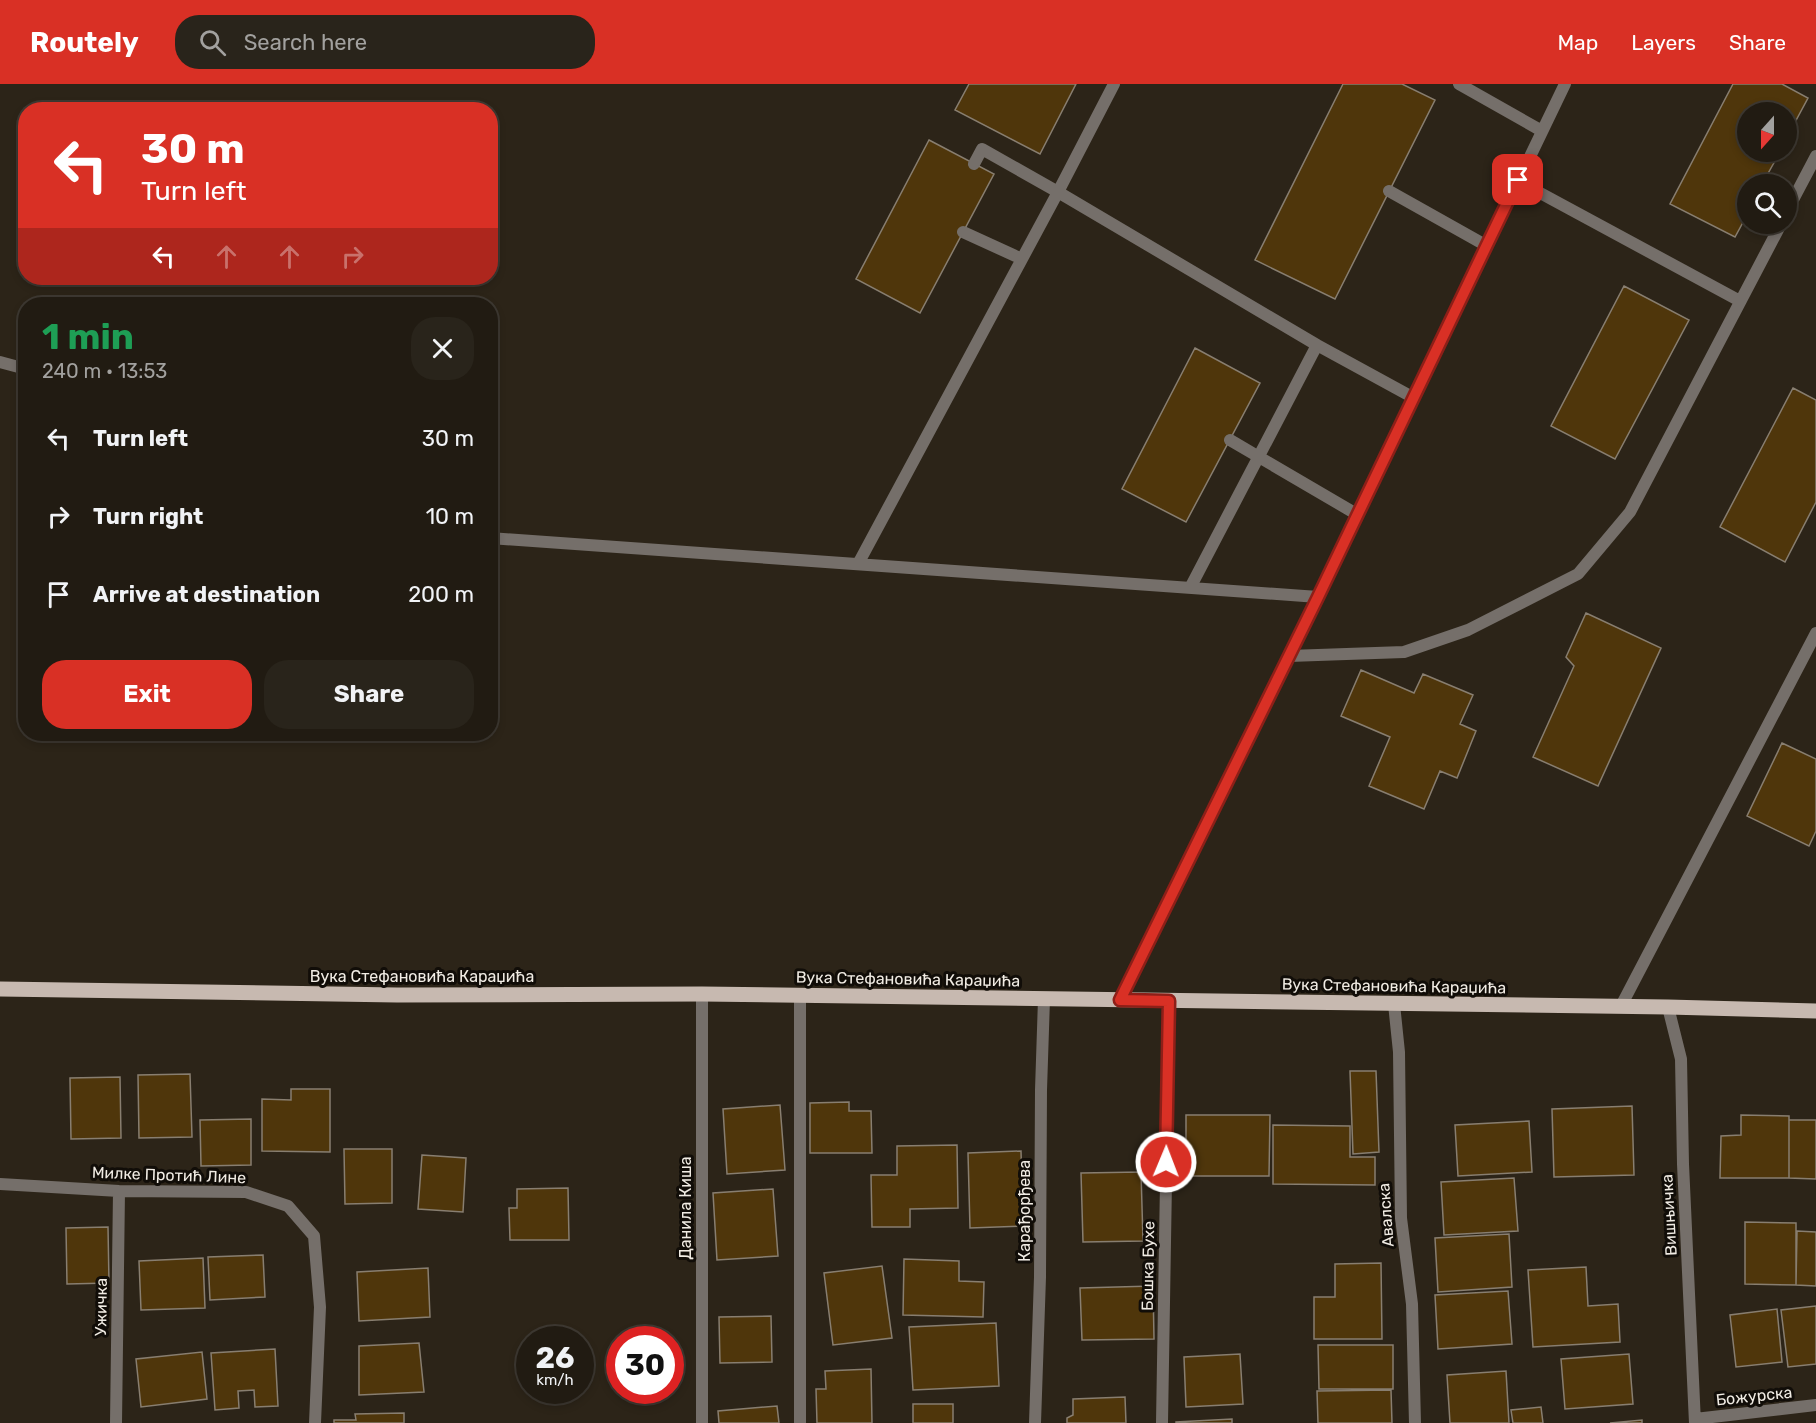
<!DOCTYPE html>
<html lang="en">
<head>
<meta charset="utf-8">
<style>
  body { margin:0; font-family:Rubik,sans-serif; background:#29241b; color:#f1f3f6; height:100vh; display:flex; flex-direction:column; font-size:22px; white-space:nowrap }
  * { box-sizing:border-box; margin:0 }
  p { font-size:20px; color:#a2a19f }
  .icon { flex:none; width:33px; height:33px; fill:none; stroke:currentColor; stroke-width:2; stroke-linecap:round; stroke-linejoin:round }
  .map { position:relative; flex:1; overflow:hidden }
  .details { position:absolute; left:18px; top:213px; width:480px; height:444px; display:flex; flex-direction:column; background:#211b12; border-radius:24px; box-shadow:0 3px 9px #0003,0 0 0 2px #3e3932 }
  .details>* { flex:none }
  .top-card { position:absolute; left:18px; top:18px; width:480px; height:183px; border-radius:24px; box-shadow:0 3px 9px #0003,0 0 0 2px #3e3932; background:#d93025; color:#fff; overflow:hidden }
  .needle { width:39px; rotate:201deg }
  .tools { position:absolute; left:1737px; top:18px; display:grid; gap:12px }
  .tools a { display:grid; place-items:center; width:60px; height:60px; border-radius:50%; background:#211b12; box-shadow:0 3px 9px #0003,0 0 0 2px #3e3932; font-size:30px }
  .speed { position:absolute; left:516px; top:1242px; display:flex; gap:12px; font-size:30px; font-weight:700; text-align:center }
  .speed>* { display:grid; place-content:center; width:78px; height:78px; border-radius:50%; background:#211b12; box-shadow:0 3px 9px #0003,0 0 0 2px #3e3932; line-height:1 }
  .speed small { font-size:15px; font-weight:400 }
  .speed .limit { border:9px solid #d22; background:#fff; color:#111 }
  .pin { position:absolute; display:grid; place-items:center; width:51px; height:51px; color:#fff; margin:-26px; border-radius:12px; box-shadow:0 3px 9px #0006 }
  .me { position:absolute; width:66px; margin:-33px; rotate:1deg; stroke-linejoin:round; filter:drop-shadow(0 0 4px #0008) }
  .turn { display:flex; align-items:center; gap:21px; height:126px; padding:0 24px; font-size:27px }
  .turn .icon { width:78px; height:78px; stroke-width:2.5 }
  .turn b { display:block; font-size:42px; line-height:51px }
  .lanes { display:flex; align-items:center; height:57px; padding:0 24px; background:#0003; justify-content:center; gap:30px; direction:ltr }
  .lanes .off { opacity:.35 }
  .round { display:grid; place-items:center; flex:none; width:63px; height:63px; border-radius:24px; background:#29241b }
  .overview { display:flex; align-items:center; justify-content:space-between; height:102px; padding:0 24px }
  h1 { font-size:36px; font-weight:700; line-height:45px; color:#1e9e55 }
  .primary-button { display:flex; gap:12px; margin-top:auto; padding:12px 24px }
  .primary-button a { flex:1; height:69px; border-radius:24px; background:#d93025; color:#fff; font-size:24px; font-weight:700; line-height:69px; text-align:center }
  .primary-button a+a { background:#29241b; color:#f1f3f6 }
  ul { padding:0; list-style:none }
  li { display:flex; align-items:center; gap:18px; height:78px; padding:0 24px }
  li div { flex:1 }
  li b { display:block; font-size:22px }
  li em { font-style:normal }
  header { display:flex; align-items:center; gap:36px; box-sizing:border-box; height:84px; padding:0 30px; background:#d93025; color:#fff }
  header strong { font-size:28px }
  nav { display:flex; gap:33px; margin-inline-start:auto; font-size:21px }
  .search { width:420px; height:54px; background:#29241b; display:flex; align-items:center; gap:15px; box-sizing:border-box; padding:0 21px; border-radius:24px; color:#a2a19f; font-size:22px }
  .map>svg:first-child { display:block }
</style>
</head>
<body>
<header>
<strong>Routely</strong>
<div class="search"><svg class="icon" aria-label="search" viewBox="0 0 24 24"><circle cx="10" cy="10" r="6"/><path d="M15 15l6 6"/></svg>Search here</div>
<nav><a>Map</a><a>Layers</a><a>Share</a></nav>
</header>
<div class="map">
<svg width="1816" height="1339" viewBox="0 0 1816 1339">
  <rect width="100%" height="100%" fill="#2c2418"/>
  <path fill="#4f360b" stroke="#887e70" stroke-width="1.5" d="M969,0H1076L1040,70L955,26Z
    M1343,0H1402L1435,16L1335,215L1255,176Z
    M1733,0H1782L1808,14L1786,55V28H1748V68H1780L1762,100H1748V129L1735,153L1670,120Z
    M929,56L994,90L920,229L856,195Z
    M1624,202L1689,236L1615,375L1551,342Z
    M1195,264L1260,299L1186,438L1122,405Z
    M1793,304L1816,316V418L1785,478L1720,443Z
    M1586,529L1661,564L1598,702L1533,673L1574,582L1566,573Z
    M1361,586L1414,609L1423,590L1473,611L1460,640L1476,647L1457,694L1440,687L1424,725L1369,702L1390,653L1341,632Z
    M1782,659L1816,675V747L1809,762L1747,732Z
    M1350,987H1376L1379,1068L1353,1070Z
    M190,990L192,1053L139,1054L138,991Z
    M120,993L121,1054L71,1055L70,994Z
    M291,1005H330V1068L262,1067V1015L291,1016Z
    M849,1018V1027H871L872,1069H810V1019Z
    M780,1021L785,1086L727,1090L723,1025Z
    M1632,1022L1634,1091L1554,1093L1552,1025Z
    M1186,1031H1270L1269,1092H1186Z
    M1741,1031L1789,1032V1094H1720L1721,1052L1741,1051Z
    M251,1035V1081L201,1082L200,1036Z
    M1789,1036H1816V1095L1789,1094Z
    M1529,1037L1532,1088L1458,1092L1455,1041Z
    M1273,1041L1350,1042V1073H1375V1101L1273,1100Z
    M957,1061L958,1124L910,1125V1143H872L871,1091H897V1062Z
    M344,1065H392V1119L345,1120Z
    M1021,1067L1023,1142L970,1144L968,1069Z
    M422,1071L466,1074L463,1128L418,1125Z
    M1141,1088L1143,1157L1083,1158L1081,1089Z
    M1514,1094L1518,1147L1444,1151L1441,1098Z
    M568,1104L569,1156H510L509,1124H517V1105Z
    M773,1105L778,1172L717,1176L713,1109Z
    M1745,1138L1796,1139V1201L1745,1200Z
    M108,1143L109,1199L67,1200L66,1144Z
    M1797,1147L1816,1148V1202L1796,1201Z
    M1509,1150L1512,1203L1438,1208L1435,1154Z
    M263,1171L265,1213L210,1216L208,1173Z
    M203,1174L205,1224L141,1226L139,1177Z
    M904,1175L959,1177V1197L984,1198L983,1233L903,1231Z
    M1381,1179L1382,1255H1314V1213H1335V1180Z
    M882,1182L892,1254L833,1261L824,1189Z
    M1586,1183L1588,1222L1618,1220L1620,1258L1533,1263L1528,1186Z
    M428,1184L430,1233L359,1237L357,1188Z
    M1153,1202L1154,1255L1082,1256L1080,1204Z
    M1508,1207L1512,1260L1438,1265L1435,1211Z
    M1816,1222V1280L1788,1283L1781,1226Z
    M1777,1225L1782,1278L1736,1283L1730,1231Z
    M771,1232L772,1278L720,1279L719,1233Z
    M996,1239L999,1302L913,1306L909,1243Z
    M419,1259L424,1308L359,1311V1262Z
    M1318,1261H1393V1305H1319Z
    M275,1265L278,1322L255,1323L254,1306L238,1307L239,1324L215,1326L211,1269Z
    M202,1268L207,1315L141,1323L136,1275Z
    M1240,1270L1243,1320L1186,1323L1184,1273Z
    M1629,1270L1633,1320L1565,1325L1561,1275Z
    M871,1285L872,1339H817L816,1305H826L825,1287Z
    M1506,1287L1509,1339H1450L1447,1291Z
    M1391,1306L1392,1339H1318L1317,1307Z
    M1125,1313L1126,1339H1067V1334L1073,1331V1315Z
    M913,1320H953V1339H913Z
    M777,1322L779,1339H719L718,1327Z
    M1541,1323L1543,1339H1513L1511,1326Z
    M404,1329V1339H334V1336H356L355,1330Z
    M1232,1335V1339H1176V1338Z
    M1642,1336V1339H1610Z"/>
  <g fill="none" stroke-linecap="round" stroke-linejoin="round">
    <path stroke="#756f6a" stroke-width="12" d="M1459,0L1542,47
      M974,80L982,65L1058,108L1114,0
      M1518,97L1740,217
      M1389,107L1487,162
      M1786,129L1816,72
      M963,148L1022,175
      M1317,261L1414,314
      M0,278L26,285
      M1230,356L1358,431
      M490,454L1318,513L1120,916
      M858,480L1058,108L1317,261L1190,504
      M1318,513L1565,0
      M1289,572L1404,568L1468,546L1578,490L1630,428L1781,140
      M1621,922L1816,549"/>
    <path stroke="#756f6a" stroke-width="12" d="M1394,920L1399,968L1401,1134L1412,1220L1415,1339
      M1668,923L1681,975L1683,1080L1695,1339
      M0,1100L119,1107L246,1108L288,1122L314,1152L320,1223L315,1339
      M1695,1335L1816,1321
      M116,1339L119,1107
      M702,1339V910
      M800,1339V911
      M1035,1339L1040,1193L1041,1006L1044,915
      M1162,1339L1169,917"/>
    <path stroke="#c7b9b0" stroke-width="15" d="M0,905L397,911L702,910L1668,923L1816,927"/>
  </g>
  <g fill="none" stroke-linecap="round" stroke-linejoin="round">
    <defs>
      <path id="route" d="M1166,1078L1169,917L1120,916L1318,513L1518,96"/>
    </defs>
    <use href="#route" stroke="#8d1f18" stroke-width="15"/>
    <use href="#route" stroke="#d93025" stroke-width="10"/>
  </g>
  <g text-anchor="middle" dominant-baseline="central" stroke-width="6" stroke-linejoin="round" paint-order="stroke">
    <g font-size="16" fill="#f1ece4" stroke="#110d08">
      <text x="422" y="892">Вука Стефановића Караџића</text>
      <text transform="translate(908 895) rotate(1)">Вука Стефановића Караџића</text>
      <text transform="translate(1394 902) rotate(1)">Вука Стефановића Караџића</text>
      <text transform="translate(169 1091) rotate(2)">Милке Протић Лине</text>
      <text transform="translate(685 1124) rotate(-90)">Данила Киша</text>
      <text transform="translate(1024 1127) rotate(-90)">Карађорђева</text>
      <text transform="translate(1386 1131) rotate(-94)">Авалска</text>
      <text transform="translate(1669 1131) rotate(-93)">Вишњичка</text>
      <text transform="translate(1148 1182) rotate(-89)">Бошка Бухе</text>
      <text transform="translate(101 1223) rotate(-89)">Ужичка</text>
      <text transform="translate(1754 1312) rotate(-6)">Божурска</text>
    </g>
  </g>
</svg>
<div class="tools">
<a><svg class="needle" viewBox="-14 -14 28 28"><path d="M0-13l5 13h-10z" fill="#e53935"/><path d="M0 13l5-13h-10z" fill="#a2a19f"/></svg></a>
<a><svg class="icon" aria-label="search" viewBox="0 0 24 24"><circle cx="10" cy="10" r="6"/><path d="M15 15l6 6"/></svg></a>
</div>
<div class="speed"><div>26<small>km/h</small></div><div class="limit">30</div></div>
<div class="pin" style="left:1518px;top:96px;background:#d93025"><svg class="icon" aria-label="arrive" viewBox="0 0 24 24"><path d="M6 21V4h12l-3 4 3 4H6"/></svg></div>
<svg class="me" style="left:1166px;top:1078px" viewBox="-20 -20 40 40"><circle r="17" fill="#d93025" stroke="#fff" stroke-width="3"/><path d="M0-11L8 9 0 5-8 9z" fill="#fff"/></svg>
<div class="top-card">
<div class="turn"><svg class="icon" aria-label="left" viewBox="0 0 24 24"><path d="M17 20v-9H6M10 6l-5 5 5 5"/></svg><div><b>30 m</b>Turn left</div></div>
<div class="lanes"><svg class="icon" aria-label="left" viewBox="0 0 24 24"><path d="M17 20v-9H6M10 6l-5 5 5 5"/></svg><svg class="icon off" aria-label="ahead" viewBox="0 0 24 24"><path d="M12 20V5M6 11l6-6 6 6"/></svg><svg class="icon off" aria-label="ahead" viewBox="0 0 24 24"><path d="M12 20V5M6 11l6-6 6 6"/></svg><svg class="icon off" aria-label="right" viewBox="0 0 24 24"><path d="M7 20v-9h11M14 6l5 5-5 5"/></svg></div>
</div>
<section class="details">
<div class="overview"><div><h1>1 min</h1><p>240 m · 13:53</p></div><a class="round"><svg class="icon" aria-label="close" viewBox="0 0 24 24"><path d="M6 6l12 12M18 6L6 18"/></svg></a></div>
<ul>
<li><svg class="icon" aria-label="left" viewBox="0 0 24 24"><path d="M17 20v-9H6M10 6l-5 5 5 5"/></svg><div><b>Turn left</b></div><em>30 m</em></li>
<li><svg class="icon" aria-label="right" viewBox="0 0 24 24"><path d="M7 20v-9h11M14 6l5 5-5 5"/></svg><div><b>Turn right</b></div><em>10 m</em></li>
<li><svg class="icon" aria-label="arrive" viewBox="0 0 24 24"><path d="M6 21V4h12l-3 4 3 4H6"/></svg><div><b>Arrive at destination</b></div><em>200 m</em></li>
</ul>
<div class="primary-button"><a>Exit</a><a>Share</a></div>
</section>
</div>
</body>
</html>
